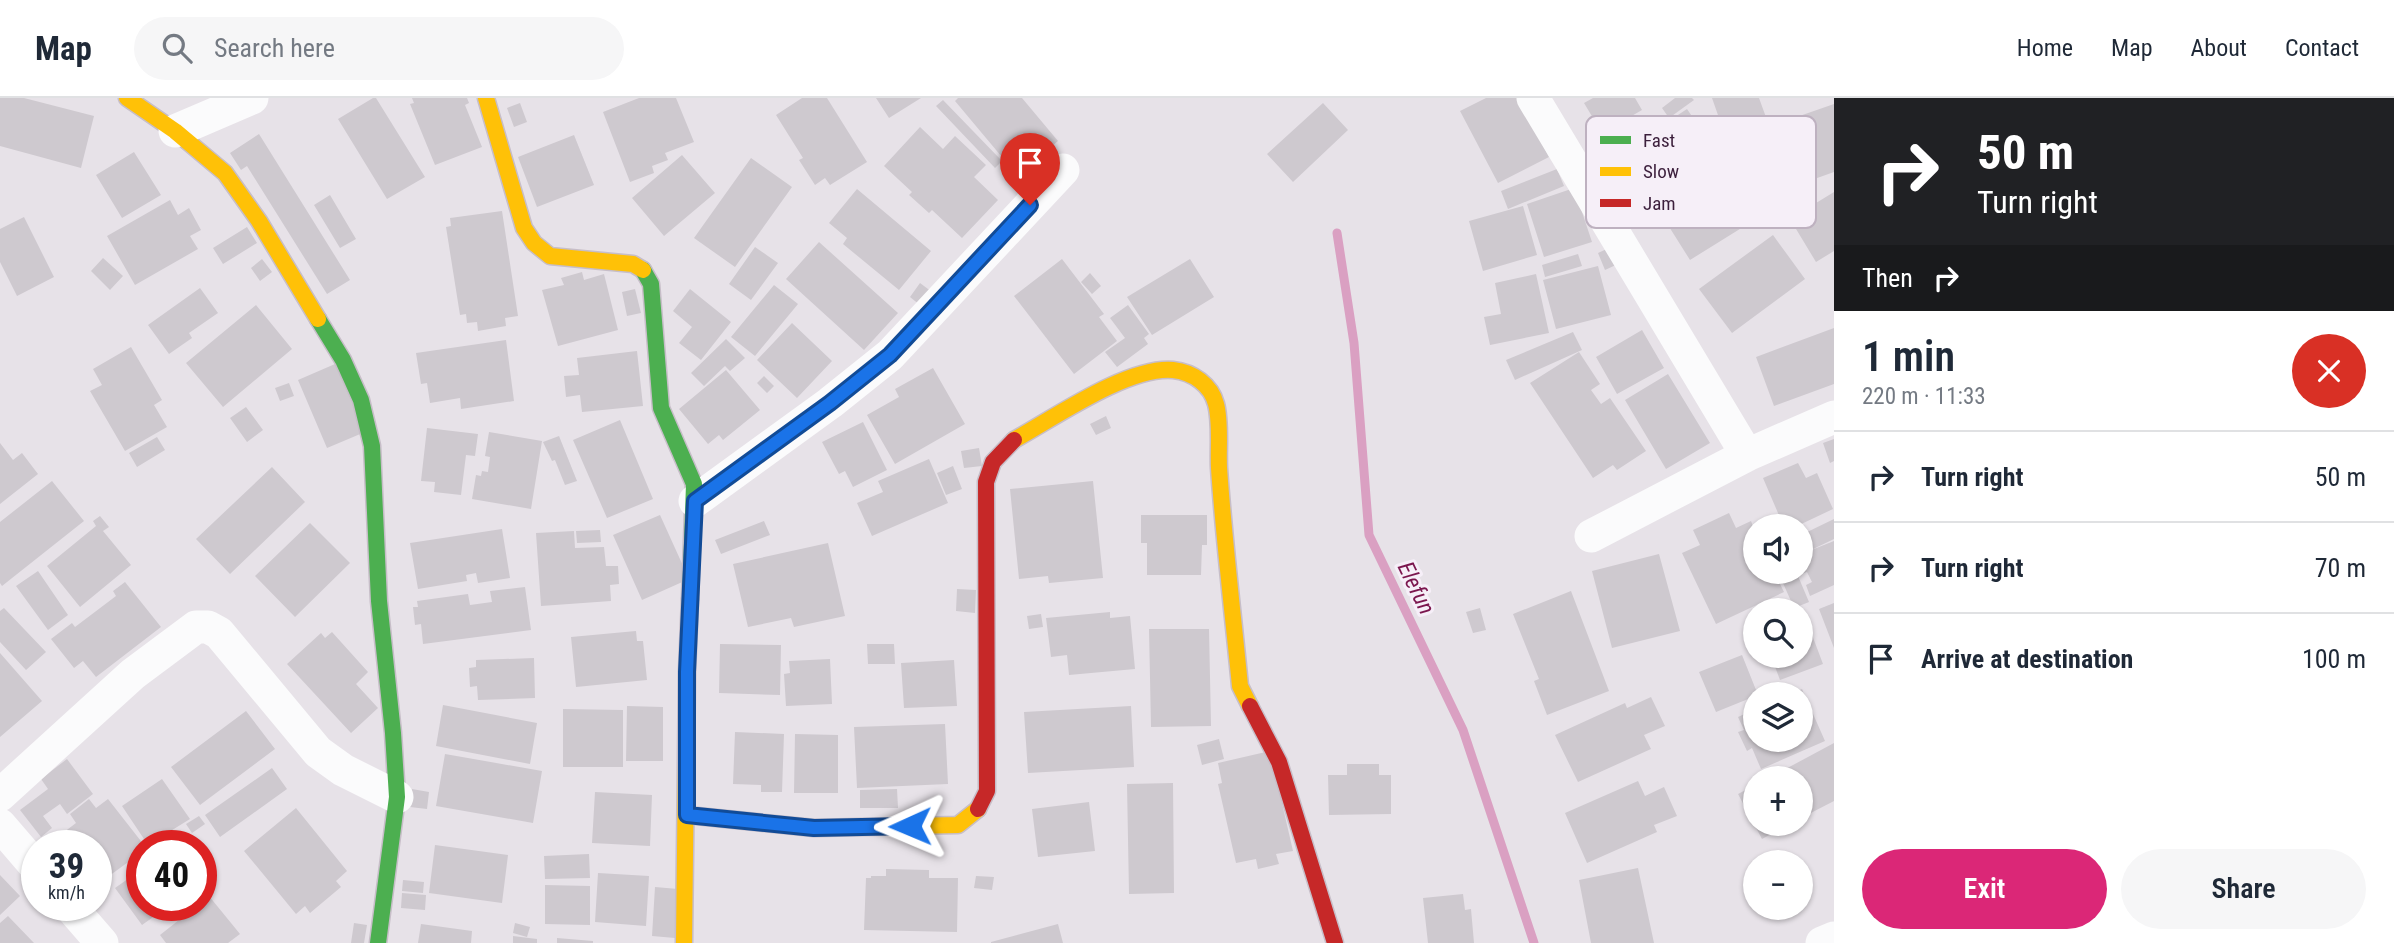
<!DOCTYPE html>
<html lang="en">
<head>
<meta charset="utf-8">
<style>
  body { margin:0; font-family:"Roboto Condensed",sans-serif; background:#f6f6f7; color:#1f2937; height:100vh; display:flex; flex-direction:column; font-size:26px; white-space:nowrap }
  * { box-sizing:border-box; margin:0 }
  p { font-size:23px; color:#747a83 }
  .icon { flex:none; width:38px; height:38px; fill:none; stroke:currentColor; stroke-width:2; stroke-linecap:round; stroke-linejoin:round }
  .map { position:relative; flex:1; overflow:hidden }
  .sheet { display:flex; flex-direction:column; background:#fff; width:560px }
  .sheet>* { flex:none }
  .top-card { background:#202124; color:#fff; overflow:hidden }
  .controls { position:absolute; left:1743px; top:416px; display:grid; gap:14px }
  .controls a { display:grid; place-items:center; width:70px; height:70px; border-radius:50%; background:#fff; box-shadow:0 2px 5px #0004; font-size:35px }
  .speed { position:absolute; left:21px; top:732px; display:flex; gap:14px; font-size:35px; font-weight:700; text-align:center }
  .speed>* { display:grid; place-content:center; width:91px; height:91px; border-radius:50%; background:#fff; box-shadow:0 2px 5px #0004; line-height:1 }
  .speed small { font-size:18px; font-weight:400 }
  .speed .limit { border:10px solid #d22; background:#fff; color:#111 }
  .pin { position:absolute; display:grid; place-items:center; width:60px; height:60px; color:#fff; margin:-72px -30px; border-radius:50% 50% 50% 0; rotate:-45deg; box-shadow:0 0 7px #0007 }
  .pin .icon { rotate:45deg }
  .me { position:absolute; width:77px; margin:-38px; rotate:269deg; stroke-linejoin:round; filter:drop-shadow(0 0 5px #0008) }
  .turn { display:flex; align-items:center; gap:24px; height:147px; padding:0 28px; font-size:32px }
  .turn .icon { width:91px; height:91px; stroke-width:2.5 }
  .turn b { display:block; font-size:49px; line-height:60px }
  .then { display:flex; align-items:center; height:66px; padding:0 28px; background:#0003; gap:14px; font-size:26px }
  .round { display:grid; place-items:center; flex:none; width:74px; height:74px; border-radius:37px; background:#f6f6f7 }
  .summary { display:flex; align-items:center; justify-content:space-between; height:119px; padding:0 28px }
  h1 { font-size:42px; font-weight:600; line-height:52px }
  .button { display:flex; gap:14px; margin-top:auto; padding:14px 28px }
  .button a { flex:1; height:80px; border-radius:42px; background:#db2777; color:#fff; font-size:28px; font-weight:600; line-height:80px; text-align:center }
  .button a+a { background:#f6f6f7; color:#1f2937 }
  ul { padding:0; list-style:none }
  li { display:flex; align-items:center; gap:21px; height:91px; padding:0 28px; border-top:2px solid #e0e1e3 }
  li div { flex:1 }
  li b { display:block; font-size:26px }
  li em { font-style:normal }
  header { display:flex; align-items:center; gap:42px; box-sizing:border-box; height:98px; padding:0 35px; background:#fff; border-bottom:2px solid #e0e1e3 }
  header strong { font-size:33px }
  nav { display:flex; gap:38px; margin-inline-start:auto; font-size:24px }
  .search { width:490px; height:63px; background:#f6f6f7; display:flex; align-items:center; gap:18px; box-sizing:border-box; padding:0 24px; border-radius:38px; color:#747a83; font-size:26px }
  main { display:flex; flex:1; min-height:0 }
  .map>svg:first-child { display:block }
</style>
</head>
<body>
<header>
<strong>Map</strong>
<div class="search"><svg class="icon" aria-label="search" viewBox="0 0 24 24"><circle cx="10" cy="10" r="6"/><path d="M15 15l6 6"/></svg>Search here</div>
<nav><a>Home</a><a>Map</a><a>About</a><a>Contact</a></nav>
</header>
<main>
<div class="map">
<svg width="1834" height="845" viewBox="0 0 1834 845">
  <rect width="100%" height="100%" fill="#e7e2e8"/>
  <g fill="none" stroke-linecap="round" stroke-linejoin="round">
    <path stroke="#daa0c2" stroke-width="9" d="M1337,135L1354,245L1369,437L1463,632L1534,845"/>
  </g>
  <path fill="#cec9cf" d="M0,0H24L94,18L81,70L0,48Z
    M373,0H376L425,79L387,101L338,21Z
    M412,0H467L469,5L465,7L482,49L435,67L410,6L414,5Z
    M639,0H676L694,44L665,55L668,62L652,68L654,75L630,84L603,14Z
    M802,0H827L867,64L830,87L825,80L815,87L799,62L803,60L776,17Z
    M876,0H921L889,20Z
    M958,0H1022L1058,43L1017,77L955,3Z
    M1486,0H1519L1549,59L1498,85L1460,13Z
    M1593,0H1635L1642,12L1602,35L1584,5Z
    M1675,0H1692L1694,2L1669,20L1662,10Z
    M1712,0H1759L1767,22L1725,37Z
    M943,2L1002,63L995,70L936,8Z
    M520,5L527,24L514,29L507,10Z
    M1323,5L1348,32L1293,84L1267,56Z
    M1834,6V74L1767,98L1745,37Z
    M1687,11L1715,52L1648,97L1618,48L1636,36L1640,42Z
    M920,29L943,51L955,38L986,67L974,79L998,102L962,140L932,112L929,115L909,97L912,94L884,68Z
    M259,36L350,182L327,196L247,68L241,72L230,55Z
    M574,37L594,87L537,109L518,59Z
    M134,54L161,97L122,120L96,77Z
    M682,57L715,95L664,138L632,100Z
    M751,60L792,89L735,169L694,140Z
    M1730,61L1764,116L1690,162L1656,108L1675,95L1672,90L1704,70L1707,75Z
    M1557,71L1564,88L1508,111L1501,93Z
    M1574,90L1592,144L1544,159L1527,106Z
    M857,91L931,153L899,192L843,146L847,140L829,125Z
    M1834,94V153L1816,164L1790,121Z
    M330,97L356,141L340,150L314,107Z
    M170,102L178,117L189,110L201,132L190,138L198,151L135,187L107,138Z
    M1523,108L1537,157L1483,173L1469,123Z
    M1644,109L1653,122L1639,131L1630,118Z
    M502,113L518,218L505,220L506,228L478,233L477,224L467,225L466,216L460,217L446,129L451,128L450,120Z
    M24,119L54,179L17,198L0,164V131Z
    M247,129L257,145L223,166L213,150Z
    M1773,137L1805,181L1732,235L1699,191Z
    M819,144L898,215L864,252L786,181Z
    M755,149L778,165L751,202L729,186Z
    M1611,149L1618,166L1605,172L1598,155Z
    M1578,156L1582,168L1545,179L1542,167Z
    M103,160L123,178L110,192L91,173Z
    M262,161L272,174L260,183L251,170Z
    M1062,161L1104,216L1099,219L1117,243L1074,276L1014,198Z
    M1190,161L1214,199L1152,237L1127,199Z
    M1598,168L1611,217L1556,231L1543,182Z
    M582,174L584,182L604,176L618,232L558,248L542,192L564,187L561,180Z
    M1090,175L1101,188L1092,196L1081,184Z
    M1536,176L1549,235L1490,247L1484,219L1501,216L1495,185Z
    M920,185L936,197L925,211L910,199Z
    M774,187L798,206L755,258L731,239Z
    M200,190L218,215L189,235L192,240L169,256L148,227Z
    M635,191L641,215L627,218L622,194Z
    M690,191L731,224L701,262L679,245L692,229L673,213Z
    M256,207L292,251L223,309L186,265Z
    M1128,207L1149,236L1144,240L1148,246L1117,269L1105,254L1125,240L1110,220Z
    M792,225L832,263L797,300L757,262Z
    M1834,230V286L1774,308L1756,259Z
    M1642,232L1664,270L1617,296L1596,259Z
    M1573,234L1582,252L1515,282L1506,262Z
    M726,241L745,260L730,273L725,268L704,288L691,275Z
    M506,242L514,303L461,311L460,300L430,305L427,285L421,286L416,255Z
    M131,249L162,302L154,307L167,329L125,353L90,293L102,287L93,271Z
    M637,253L643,308L582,314L580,297L566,299L564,278L579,277L577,260Z
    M1579,254L1600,286L1591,292L1601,306L1610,300L1646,353L1617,372L1613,367L1593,380L1530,285Z
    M335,266L365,334L327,350L298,282Z
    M933,270L965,326L895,366L867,317L899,299L895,291Z
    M726,272L760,312L723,342L719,337L708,346L679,311Z
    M1668,276L1710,345L1666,371L1625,302Z
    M764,278L774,288L767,295L757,285Z
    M289,285L294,298L280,303L275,290Z
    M246,309L263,332L247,344L230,320Z
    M1106,318L1111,330L1096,337L1090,326Z
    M620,322L653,401L607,420L573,342Z
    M863,324L887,372L853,389L845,373L839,376L822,344Z
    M427,330L478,336L475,358L466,357L461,397L434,394L435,384L421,383Z
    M489,334L542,343L531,411L472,401L476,377L481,378L482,373L488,374L490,359L485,358Z
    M559,338L577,383L565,387L555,362L552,363L543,344Z
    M157,339L165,352L137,369L129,355Z
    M1834,341V363L1830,365L1823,345Z
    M0,345L13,362L22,355L38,376L0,406Z
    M979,350L982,368L964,370L961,353Z
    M929,361L948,405L872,438L857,405L883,394L878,383Z
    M1798,365L1806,380L1817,375L1833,411L1795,429H1784L1763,380Z
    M953,368L962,391L946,397L937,375Z
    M272,369L305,404L230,476L196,441Z
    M52,383L84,423L2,488L0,485V424Z
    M1093,383L1103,480L1049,485L1048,478L1019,481L1010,391Z
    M1729,415L1736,430L1751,423L1755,433V474H1774L1784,494L1716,526L1682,455L1700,447L1693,432Z
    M660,417L689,481L642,502L613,437Z
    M1141,417H1207V447H1202L1201,477H1147V445H1141Z
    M100,418L109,429L103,433L131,467L80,509L47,468L96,428L93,423Z
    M1834,421V441L1809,453L1834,443V487L1810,498L1806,487L1812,484L1807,474L1801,476V437Z
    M764,423L770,437L721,456L715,442Z
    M310,425L350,465L295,519L255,478Z
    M502,431L510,480L478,485L476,475L466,477L467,483L418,491L410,445Z
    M600,432L601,444L577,445L576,433Z
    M574,433L575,450L604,449L606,468H618L619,486L610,487L611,503L541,508L536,435Z
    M828,445L845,518L794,529L791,520L748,529L733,466Z
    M1659,456L1680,533L1612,550L1592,473Z
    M38,473L68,517L48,532L16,488Z
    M1798,478L1809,504L1794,510L1783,485Z
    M125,484L161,529L96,579L83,563L74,570L51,541L72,525L75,529L116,498L113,493Z
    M525,489L531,532L423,546L421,526L415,527L413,509H418L417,503L468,496L470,507L492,504L490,493Z
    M957,491L976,492L975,515L956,513Z
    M1571,493L1609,593L1547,617L1534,583L1539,581L1513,516Z
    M1834,505V550L1819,511Z
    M4,510L46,554L26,572L0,544V513Z
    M1480,510L1486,532L1473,535L1466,514Z
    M1803,513L1823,566L1780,582L1771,558H1801V514Z
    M1110,514V520L1130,518L1135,571L1069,577L1067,557L1051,559L1046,520Z
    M1041,516L1043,529L1029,531L1027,518Z
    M1149,531H1209L1211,628L1151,629Z
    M636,533L637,543H643L647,582L576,589L571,539Z
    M332,534L368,574L356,586L378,610L351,635L287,566L321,535L325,540Z
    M720,546L781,547L780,597L719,595Z
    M867,546H894L895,566H868Z
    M0,555L42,603L0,639Z
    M1742,557L1758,597L1716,614L1699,574Z
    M534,560L535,600L478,602L477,588L470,589L469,570L476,569V562Z
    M830,561L832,606L786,608L784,576L790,575L789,563Z
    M954,562L957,608L904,610L901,565Z
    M1802,591L1825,643L1761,671L1752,650L1747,653L1738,634L1744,632L1738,619L1755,611V642H1801V597H1789Z
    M1651,599L1665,628L1644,637L1651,651L1578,684L1555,637L1625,605L1627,610Z
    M443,607L537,625L530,666L436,648Z
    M627,608L663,609V663H626Z
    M1131,608L1134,669L1028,675L1024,614Z
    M563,611L623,612V669H563Z
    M246,613L275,651L200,707L171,669Z
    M945,626L948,686L857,690L854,629Z
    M735,634L784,636L782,694H761V687L733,686Z
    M795,636L838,637V695H794Z
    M1219,641L1224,661L1202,667L1197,647Z
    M1834,645V703L1801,720V681H1767Z
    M1270,653L1293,753L1276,756L1279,766L1258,771L1256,761L1236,765L1218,686L1222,685L1218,665Z
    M445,656L542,673L533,725L436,708Z
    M67,661L93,696L67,716L60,706L43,718L52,730L41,739L20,712L48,691L41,681Z
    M1347,666H1379V677H1391V716L1329,717L1328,677H1347Z
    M272,670L287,691L220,739L205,717Z
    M162,681L190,721L148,747L122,708Z
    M1638,683L1645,698L1664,689L1677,718L1654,727L1657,734L1587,765L1565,715Z
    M1173,685L1174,795L1129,796L1127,686Z
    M1755,687V726H1790L1762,741L1738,696Z
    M412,691L429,694L427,711L410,709Z
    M897,691L898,710H860V692Z
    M595,694L652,697L650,748L592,745Z
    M89,701L96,710L108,701L144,747H142V754L109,778L103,771L96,777V747H65L59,738L76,725L70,716Z
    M1089,704L1095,753L1038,759L1032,711Z
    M296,710L347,773L336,783L341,789L310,815L305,808L296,816L244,753Z
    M199,718L205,726L192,735L186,726Z
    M435,747L508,757L502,805L429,795Z
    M589,756L590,780L545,781L544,758Z
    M1638,770L1654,845H1591L1579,782Z
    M142,771V807H170L142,827L115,790Z
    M886,771L929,772V780H958L957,834L864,832L866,780H871V778H886Z
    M598,775L649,778L646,828L595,824Z
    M0,777L20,798L0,817Z
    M976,778L994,779L992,792L974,790Z
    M403,782L424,784L423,795L402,793Z
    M545,787L590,788V827L545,826Z
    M655,789L678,791L675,840L652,838Z
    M402,795L426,797L425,812L401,810Z
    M1463,796L1465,812L1471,811L1474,845H1428L1423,800Z
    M209,798L240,836L228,845H166L160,837L198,807H201V804Z
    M8,818L34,845H0V825Z
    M354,825L367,827L364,845H351Z
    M515,825L530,829L527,839L513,835Z
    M421,826L472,833L471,845H418Z
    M1058,826L1063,845H991V844Z
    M513,838L537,841V845H513Z
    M557,840L593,843V845H557Z"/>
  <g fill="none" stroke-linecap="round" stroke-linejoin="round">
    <defs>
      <path id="fast" d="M643,172L651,186L661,310L694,386L690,501
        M318,221L343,262L361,302L372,348L379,503L393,635L397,699L378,845"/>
      <path id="slow" d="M127,0L175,33L225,75L259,123L318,221
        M486,0L524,130L534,145L550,158L633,166L643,172
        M1014,342C1054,320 1128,268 1173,272C1193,274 1211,287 1216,306C1221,324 1218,351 1219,370C1224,443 1233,516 1240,588L1250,608
        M687,717L814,730L958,727L978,711
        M684,845L687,574L690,501"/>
      <path id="jam" d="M1250,608L1279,664L1335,845
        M978,711L987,693L986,384L993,364L1014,342"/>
    </defs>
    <use href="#fast" stroke="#c7bec8" stroke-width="19"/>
    <use href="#slow" stroke="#c7bec8" stroke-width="19"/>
    <use href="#jam" stroke="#c7bec8" stroke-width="19"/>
    <path stroke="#fbfbfc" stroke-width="33" d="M1533,0L1747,357
      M175,33L252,0
      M695,403L830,305L890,257L1063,72
      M1591,438L1747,357L1834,319
      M0,697L133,576L196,529H208L219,535L318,654L343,672L397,699
      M0,727L37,770
      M69,807L102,845
      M1822,845L1834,840"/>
    <use href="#fast" stroke="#4caf50" stroke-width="16"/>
    <use href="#slow" stroke="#ffc107" stroke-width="16"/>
    <use href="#jam" stroke="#c62828" stroke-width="16"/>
  </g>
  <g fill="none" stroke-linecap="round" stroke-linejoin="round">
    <defs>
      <path id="route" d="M910,728L814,730L687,717V574L695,403L830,305L890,257L1030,107"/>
    </defs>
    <use href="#route" stroke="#114b97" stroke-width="18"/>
    <use href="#route" stroke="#1a73e8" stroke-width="12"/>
  </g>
  <g text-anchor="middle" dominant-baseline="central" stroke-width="6" stroke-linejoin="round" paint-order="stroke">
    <g font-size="23" font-style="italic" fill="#7b164e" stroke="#f6eff8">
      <text transform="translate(1416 490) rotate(64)">Elefun</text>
    </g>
  </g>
  <rect x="1586" y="18" width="230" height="112" rx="10" fill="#f6eff8" stroke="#beb1c0" stroke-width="2"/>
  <rect x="1600" y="38" width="31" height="8" fill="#4caf50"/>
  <rect x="1600" y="69" width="31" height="9" fill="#ffc107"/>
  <rect x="1600" y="101" width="31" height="8" fill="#c62828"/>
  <g font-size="19" fill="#3c1f3c">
    <text x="1643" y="49">Fast</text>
    <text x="1643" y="80">Slow</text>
    <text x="1643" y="112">Jam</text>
  </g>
</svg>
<div class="controls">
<a><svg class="icon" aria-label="sound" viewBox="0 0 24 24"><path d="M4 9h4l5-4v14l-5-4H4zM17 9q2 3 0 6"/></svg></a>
<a><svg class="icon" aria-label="search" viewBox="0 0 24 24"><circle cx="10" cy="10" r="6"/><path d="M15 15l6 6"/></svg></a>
<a><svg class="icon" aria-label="layers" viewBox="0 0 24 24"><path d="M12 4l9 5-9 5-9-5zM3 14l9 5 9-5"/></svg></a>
<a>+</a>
<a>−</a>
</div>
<div class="speed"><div>39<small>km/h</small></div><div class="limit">40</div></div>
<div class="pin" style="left:1030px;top:107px;background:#d93025"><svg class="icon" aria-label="arrive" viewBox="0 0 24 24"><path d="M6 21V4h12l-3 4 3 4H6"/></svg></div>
<svg class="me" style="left:910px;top:728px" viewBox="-20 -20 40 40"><path d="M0-17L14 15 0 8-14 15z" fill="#1a73e8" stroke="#fff" stroke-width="4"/></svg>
</div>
<section class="sheet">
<div class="top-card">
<div class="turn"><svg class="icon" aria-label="right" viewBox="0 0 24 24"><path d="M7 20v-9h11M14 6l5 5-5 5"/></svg><div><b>50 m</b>Turn right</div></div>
<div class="then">Then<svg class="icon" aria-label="right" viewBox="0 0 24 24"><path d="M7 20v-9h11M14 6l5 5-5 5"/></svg></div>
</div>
<div class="summary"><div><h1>1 min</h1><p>220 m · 11:33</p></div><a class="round" style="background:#d93025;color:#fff"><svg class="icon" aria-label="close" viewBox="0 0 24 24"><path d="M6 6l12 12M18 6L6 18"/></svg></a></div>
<ul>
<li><svg class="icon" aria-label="right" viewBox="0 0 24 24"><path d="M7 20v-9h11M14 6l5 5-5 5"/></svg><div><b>Turn right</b></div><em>50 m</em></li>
<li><svg class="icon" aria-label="right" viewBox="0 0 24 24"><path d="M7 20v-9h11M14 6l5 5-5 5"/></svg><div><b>Turn right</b></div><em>70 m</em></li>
<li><svg class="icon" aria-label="arrive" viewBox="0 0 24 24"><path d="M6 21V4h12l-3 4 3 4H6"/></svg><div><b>Arrive at destination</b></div><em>100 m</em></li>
</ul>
<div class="button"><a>Exit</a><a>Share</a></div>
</section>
</main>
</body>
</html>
